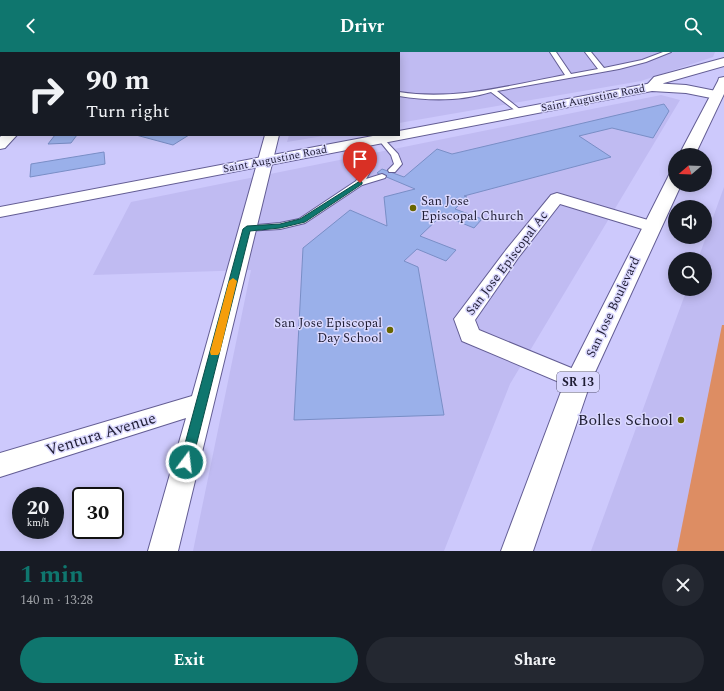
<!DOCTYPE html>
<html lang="en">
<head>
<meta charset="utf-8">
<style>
  body { margin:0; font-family:Spectral,serif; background:#242831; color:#f1f3f6; height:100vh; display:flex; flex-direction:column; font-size:15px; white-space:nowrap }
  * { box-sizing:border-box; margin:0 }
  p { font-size:13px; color:#9ea1a6 }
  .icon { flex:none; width:22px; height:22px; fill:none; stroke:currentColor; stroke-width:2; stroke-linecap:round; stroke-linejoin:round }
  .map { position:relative; height:499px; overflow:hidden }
  .panel { display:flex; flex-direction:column; background:#171b24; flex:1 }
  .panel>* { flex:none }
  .guide { position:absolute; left:0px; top:0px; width:400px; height:84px; box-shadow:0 2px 10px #0003; background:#171b24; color:#f1f3f6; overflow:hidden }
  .needle { width:26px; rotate:251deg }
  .fabs { position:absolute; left:668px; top:96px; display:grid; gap:8px }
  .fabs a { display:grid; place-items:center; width:44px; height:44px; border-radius:50%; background:#171b24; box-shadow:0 2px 10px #0003; font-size:20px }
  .speed { position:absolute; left:12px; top:435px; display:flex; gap:8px; font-size:20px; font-weight:700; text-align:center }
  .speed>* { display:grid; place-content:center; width:52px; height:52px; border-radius:50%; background:#171b24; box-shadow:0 2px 10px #0003; line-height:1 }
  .speed small { font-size:10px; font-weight:400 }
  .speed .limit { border:2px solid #111; border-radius:6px; background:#fff; color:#111 }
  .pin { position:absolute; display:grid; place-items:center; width:34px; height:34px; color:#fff; margin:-41px -17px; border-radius:50% 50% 50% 0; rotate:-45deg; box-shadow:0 0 4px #0007 }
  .pin .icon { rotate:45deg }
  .me { position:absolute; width:44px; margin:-22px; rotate:15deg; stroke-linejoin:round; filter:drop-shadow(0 0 3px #0008) }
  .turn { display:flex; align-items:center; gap:14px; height:84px; padding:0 20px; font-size:18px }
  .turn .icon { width:52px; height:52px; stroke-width:2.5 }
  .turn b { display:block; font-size:28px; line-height:34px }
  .round { display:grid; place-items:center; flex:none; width:42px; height:42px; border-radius:21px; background:#242831 }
  .summary { display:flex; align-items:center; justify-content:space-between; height:68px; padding:0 20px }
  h1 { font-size:24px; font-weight:700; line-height:30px; color:#0f766e }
  .cta { display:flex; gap:8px; margin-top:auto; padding:8px 20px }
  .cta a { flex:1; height:46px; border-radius:24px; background:#0f766e; color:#fff; font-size:16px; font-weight:700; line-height:46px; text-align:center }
  .cta a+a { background:#242831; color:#f1f3f6 }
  header { display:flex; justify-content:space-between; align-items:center; height:52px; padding:0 20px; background:#0f766e; color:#fff; font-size:18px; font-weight:700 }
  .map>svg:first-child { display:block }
</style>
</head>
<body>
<header><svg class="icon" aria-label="back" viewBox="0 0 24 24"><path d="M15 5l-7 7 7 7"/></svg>Drivr<svg class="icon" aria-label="search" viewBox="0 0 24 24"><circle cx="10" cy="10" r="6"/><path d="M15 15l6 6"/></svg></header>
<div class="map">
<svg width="724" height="499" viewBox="0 0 724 499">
  <rect width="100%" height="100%" fill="#cdc9fc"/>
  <path fill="#c0bbf2" d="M306,0H715L713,5L641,29L399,71V1Z
    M661,43L680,48L510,332L444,499H193L251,218L93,223L131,150Z
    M289,83H329L287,90Z
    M724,135V499H591L687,237H705V207H698Z"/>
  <path fill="#dd8d63" d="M722,273H724V499H677Z"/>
  <path fill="#9ab0ea" stroke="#798ec6" d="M664,52L669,59L653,86L612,76L579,84L611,105L464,144L467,145L455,157L482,167L474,176L442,163L420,184L456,198L446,209L417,197L404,209L418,215L444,363L294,368L303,196L350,158L387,174L384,145L415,137L377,121L382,117L404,125L437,97L452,102Z
    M55,83H77L71,91L48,92Z
    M136,83H189L173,93Z
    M104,100L105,112L30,125L31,112Z"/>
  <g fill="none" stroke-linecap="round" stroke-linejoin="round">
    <defs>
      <path id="service" d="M386,0H392V1H386Z
        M550,0H556L571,22L598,17L585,0H591L604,16L642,8L663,0H671L646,10L619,17L497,39L522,59L523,60L520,62L491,40C462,49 429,49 399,44V40C455,49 511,33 565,23Z
        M381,85L383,86L398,102L402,112L395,120H389L388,118L394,112L391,103L378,87Z
        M355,90L357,91L369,104L373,115L366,127L382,122L386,124L385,126L362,133L305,171L280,177L244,179L243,177L244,175L247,174L280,171L299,167L356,129L365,115L362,104L351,92Z"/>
      <path id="minor" d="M86,0H97L86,1Z
        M273,0H290L273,1Z
        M0,37H1V45H0Z
        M2,83H17L5,96L0,97V85Z
        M265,83H279L178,499H148L186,366L0,425V401L192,344Z
        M557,141L658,171L661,175L658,179L652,180L560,152L518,206L475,268L479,278L586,322L590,329L586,336L578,338L462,289L454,267L506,198L551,143Z"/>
      <path id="secondary" d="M652,31L686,33L721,40L723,43L721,46L716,47L686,41L652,39L0,165V155L378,83H399V79Z"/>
      <path id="primary" d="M724,6V14L664,31C658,36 655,40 647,38L645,35L654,25Z
        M724,25V42L695,103H679L718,29L719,26Z
        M675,122V133H681L591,329L533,499H501L565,329L667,127L669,123Z"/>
    </defs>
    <use href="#service" stroke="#635d94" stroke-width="2"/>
    <use href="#minor" stroke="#635d94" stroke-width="2"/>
    <use href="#secondary" stroke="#635d94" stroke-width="2"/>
    <use href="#primary" stroke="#635d94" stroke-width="2"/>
    <use href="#service" fill="#fff" fill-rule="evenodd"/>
    <use href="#minor" fill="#fff" fill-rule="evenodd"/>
    <use href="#secondary" fill="#fff" fill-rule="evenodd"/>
    <use href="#primary" fill="#fff" fill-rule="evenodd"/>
  </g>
  <path fill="#0f766e" stroke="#0a4d48" d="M360,129L362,130V132L305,170L280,176L250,179L192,410L190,414L186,416L182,414L180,410L243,177L247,174L280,172L300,167Z"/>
  <path fill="#f59e0b" d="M233,226L237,229L220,300L218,303H211L210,300L229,229Z"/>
  <g fill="#686600" stroke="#dad8fe" stroke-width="1.5">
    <circle cx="413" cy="156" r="4"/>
    <circle cx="390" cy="278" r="4"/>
    <circle cx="681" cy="368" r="4"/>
  </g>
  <g text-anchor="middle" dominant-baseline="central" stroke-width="3" stroke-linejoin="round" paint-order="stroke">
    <g font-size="11" fill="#1f1d34" stroke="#dad8fe">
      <text transform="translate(593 46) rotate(-11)">Saint Augustine Road</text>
      <text transform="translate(275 107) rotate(-11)">Saint Augustine Road</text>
    </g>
    <rect fill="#dad8fe" stroke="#575571" stroke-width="1" x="557" y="320" width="42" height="20" rx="3"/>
    <g font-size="12" font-weight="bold" fill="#1f1d34">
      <text x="578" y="330">SR 13</text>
    </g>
    <g font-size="13" fill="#1f1d34" stroke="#dad8fe" text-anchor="start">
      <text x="421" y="149">San Jose<tspan x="421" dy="15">Episcopal Church</tspan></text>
      <text x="382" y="271" text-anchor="end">San Jose Episcopal<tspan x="382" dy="15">Day School</tspan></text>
    </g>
    <g font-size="13" fill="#1f1d34" stroke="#dad8fe">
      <text transform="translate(507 211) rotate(-53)">San Jose Episcopal Ac</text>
      <text transform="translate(613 255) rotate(-65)">San Jose Boulevard</text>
    </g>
    <g font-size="16" fill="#1f1d34" stroke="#dad8fe" text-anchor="end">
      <text x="673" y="368">Bolles School</text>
    </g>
    <g font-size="16" fill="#1f1d34" stroke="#dad8fe">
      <text transform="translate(101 382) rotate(-17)">Ventura Avenue</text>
    </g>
  </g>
</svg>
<div class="fabs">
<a><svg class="needle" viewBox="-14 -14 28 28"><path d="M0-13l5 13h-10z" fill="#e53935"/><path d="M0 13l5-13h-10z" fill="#9ea1a6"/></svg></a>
<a><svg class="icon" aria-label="sound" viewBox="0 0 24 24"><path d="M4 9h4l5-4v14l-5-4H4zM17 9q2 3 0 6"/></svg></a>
<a><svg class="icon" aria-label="search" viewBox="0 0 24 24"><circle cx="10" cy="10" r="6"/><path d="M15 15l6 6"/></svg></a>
</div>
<div class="speed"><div>20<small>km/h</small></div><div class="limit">30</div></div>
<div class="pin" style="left:360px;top:131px;background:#d93025"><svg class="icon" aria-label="arrive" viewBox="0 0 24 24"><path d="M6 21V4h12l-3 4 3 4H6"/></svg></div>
<svg class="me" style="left:186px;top:410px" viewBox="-20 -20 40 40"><circle r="17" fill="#0f766e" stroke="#fff" stroke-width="3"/><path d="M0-11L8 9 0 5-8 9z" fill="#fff"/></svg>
<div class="guide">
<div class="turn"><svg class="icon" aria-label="right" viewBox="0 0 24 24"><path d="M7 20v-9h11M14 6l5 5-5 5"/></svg><div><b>90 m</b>Turn right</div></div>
</div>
</div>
<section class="panel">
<div class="summary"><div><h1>1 min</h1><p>140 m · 13:28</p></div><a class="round"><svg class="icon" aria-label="close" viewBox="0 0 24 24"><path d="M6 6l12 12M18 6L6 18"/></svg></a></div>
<div class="cta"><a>Exit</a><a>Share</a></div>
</section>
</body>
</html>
